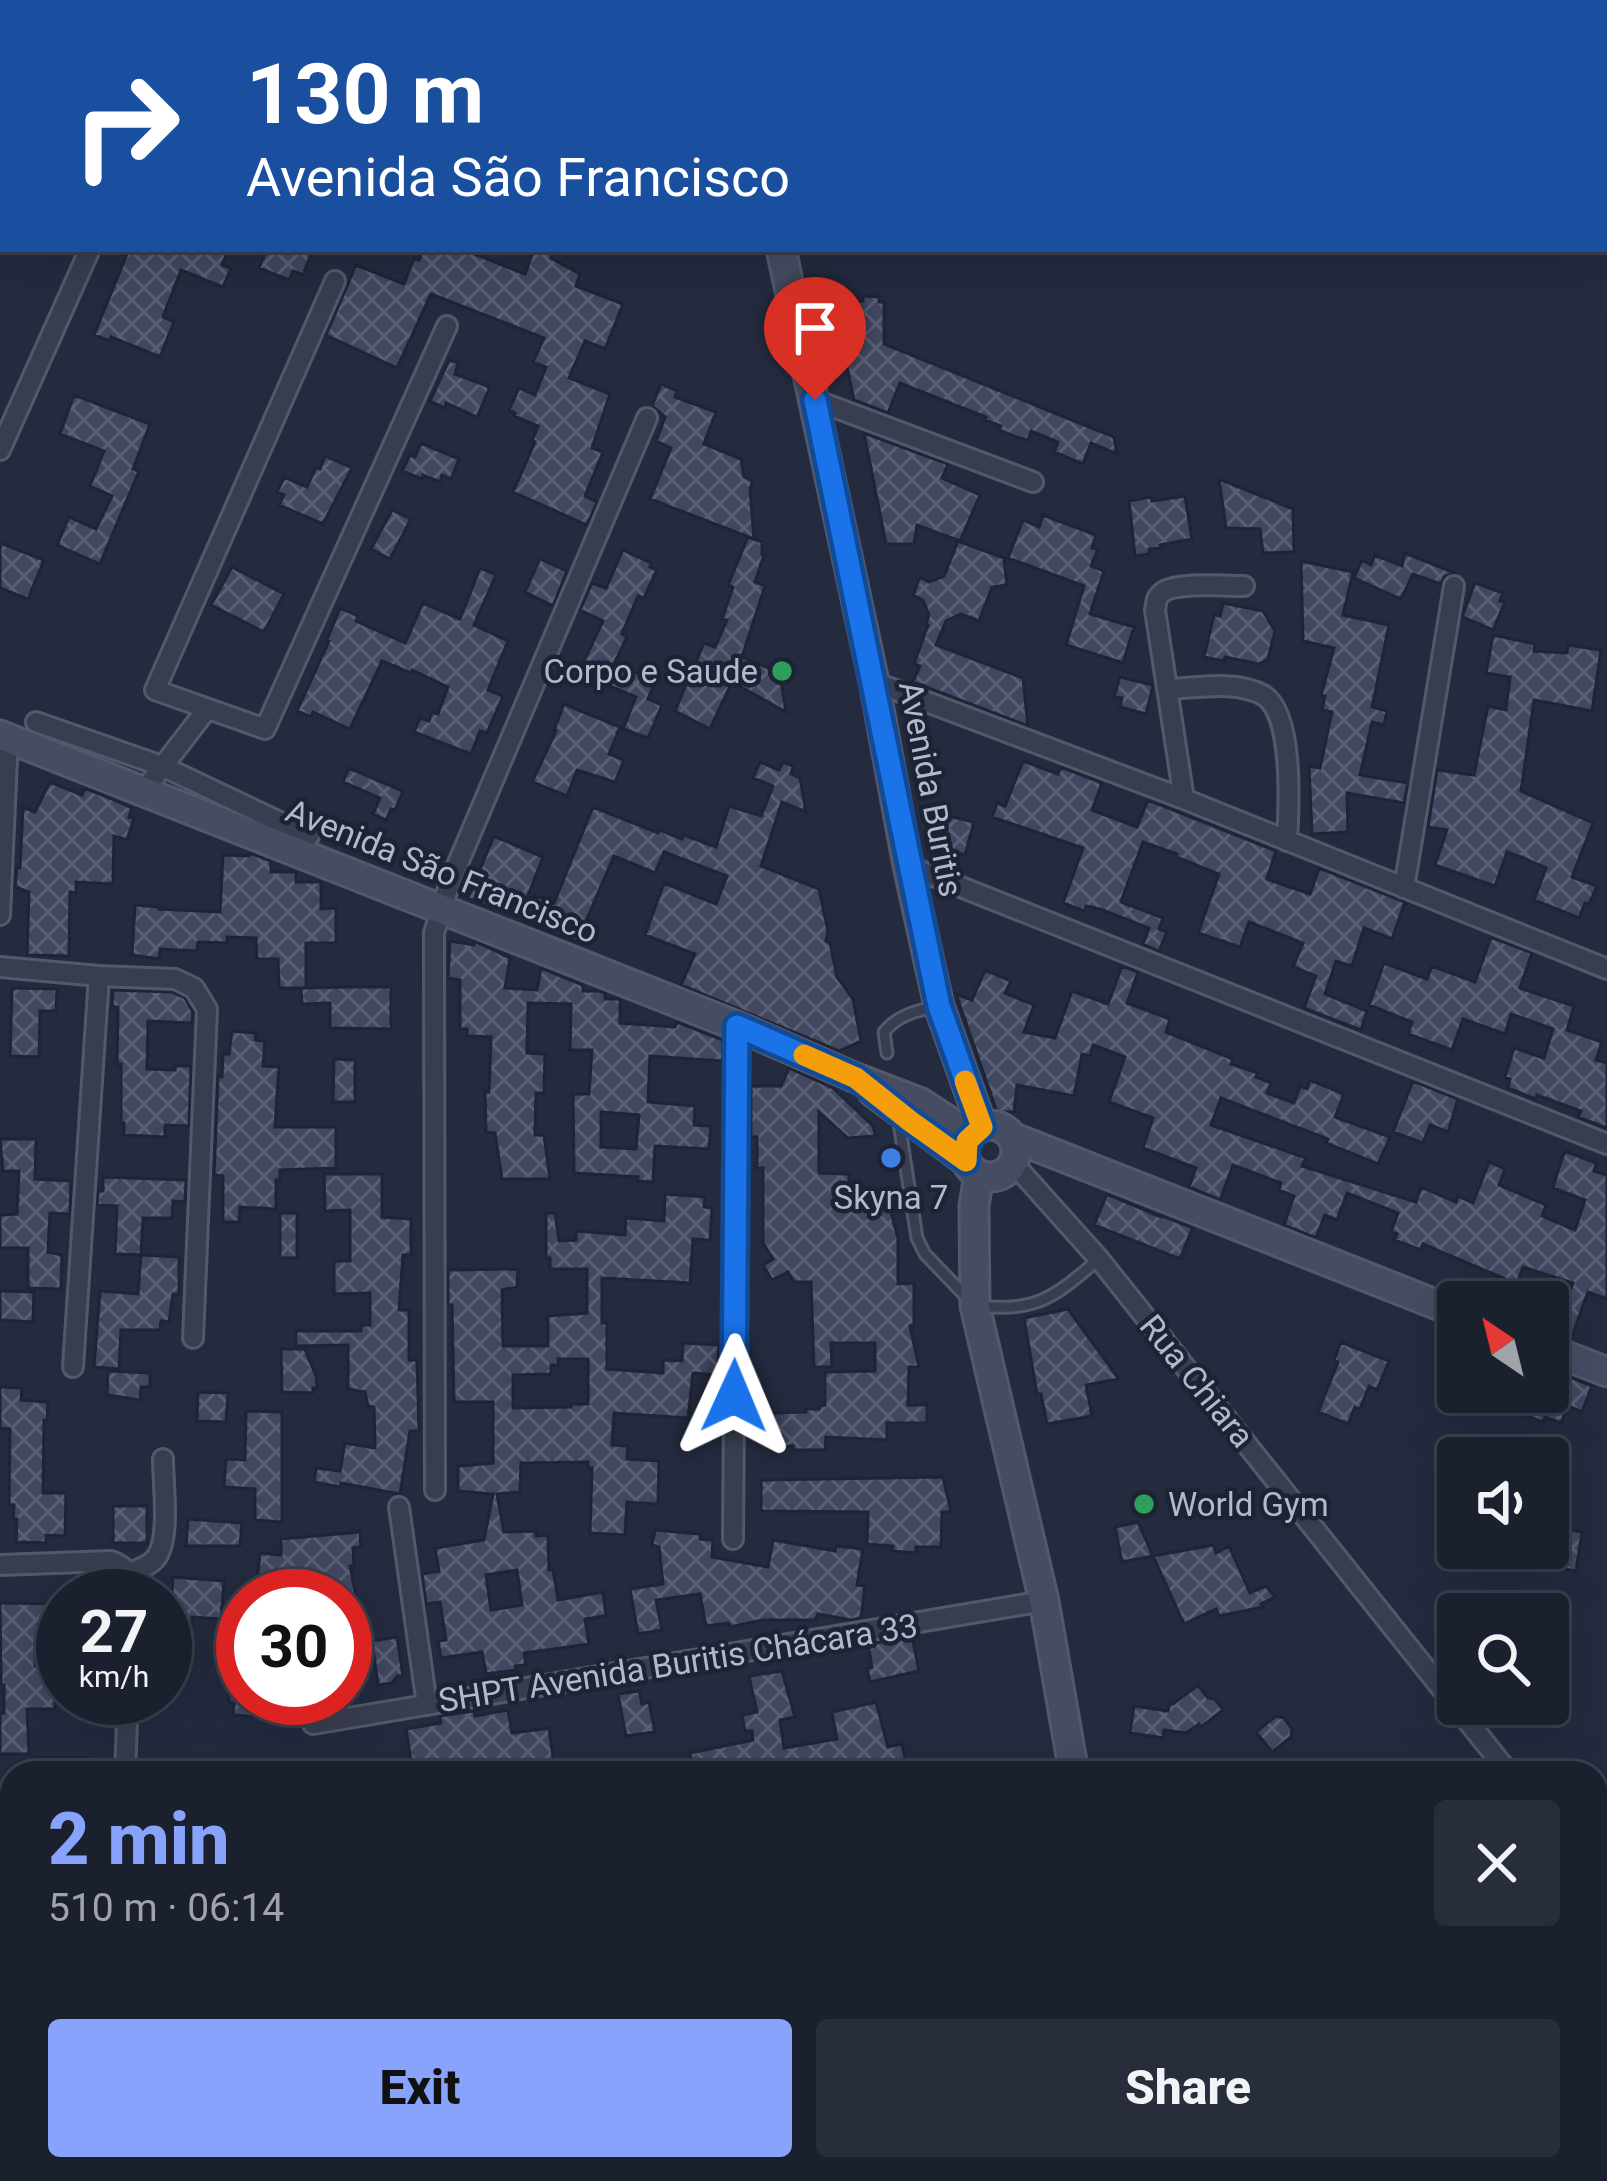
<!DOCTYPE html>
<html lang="en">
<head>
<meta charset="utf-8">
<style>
  body { margin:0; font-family:Roboto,sans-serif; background:#282d3b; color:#f1f3f6; height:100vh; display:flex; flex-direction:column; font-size:45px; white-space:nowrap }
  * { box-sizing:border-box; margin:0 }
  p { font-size:39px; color:#a0a3aa }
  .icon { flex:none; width:66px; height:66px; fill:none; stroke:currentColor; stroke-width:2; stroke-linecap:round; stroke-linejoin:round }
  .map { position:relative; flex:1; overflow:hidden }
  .details { position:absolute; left:0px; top:1761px; width:1608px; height:420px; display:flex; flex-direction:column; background:#1b202f; border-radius:36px 36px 0 0; box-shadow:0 12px 48px #0002,0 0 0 3px #393e4b }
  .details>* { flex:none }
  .banner { position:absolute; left:0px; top:0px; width:1608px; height:252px; box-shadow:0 12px 48px #0002,0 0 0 3px #393e4b; background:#1a4fa0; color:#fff; overflow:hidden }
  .needle { width:78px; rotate:325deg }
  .buttons { position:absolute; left:1437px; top:1281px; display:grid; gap:24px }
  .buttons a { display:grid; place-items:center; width:132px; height:132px; border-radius:12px; background:#1b202f; box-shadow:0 12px 48px #0002,0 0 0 3px #393e4b; font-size:60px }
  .speed { position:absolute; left:36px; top:1569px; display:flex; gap:24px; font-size:60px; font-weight:700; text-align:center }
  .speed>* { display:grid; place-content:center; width:156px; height:156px; border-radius:50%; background:#1b202f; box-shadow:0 12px 48px #0002,0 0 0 3px #393e4b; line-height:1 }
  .speed small { font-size:30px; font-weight:400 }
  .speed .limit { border:18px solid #d22; background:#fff; color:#111 }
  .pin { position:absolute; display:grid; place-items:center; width:102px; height:102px; color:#fff; margin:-123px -51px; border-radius:50% 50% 50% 0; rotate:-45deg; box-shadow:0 0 12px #0007 }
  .pin .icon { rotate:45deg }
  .me { position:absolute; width:132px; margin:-66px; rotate:1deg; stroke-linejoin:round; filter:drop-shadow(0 0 9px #0008) }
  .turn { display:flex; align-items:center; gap:42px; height:252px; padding:0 48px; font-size:54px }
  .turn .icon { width:156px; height:156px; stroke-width:2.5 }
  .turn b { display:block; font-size:84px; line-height:102px }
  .round { display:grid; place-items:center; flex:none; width:126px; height:126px; border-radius:12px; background:#282d3b }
  .headline { display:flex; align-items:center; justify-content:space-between; height:204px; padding:0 48px }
  h1 { font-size:72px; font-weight:800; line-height:90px; color:#88a3fb }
  .button { display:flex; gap:24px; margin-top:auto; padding:24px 48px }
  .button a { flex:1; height:138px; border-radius:12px; background:#88a3fb; color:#111; font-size:48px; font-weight:800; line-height:138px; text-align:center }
  .button a+a { background:#282d3b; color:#f1f3f6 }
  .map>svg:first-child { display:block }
</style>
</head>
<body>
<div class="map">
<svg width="1607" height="2181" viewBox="0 0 1607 2181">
  <defs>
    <pattern id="building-cross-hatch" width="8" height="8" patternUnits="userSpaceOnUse" patternTransform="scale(3)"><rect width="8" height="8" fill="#40475f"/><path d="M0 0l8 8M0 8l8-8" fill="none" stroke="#595f75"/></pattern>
  </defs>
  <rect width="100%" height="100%" fill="#242b3f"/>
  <path fill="url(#building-cross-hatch)" stroke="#1f2536" stroke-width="3" fill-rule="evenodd" d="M129,249H229L222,265L231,268L223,287L181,270L163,317L174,322L160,357L111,337L109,341L94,335Z
    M267,249H313L303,275L293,271L289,280L259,268Z
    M423,249H473L472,253L525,274L534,249H554L551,258L580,274L576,286L623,304L605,349L585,341L569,378L610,394L592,448L603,452L585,496L597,502L587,525L513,492L535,442L532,441L538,426L514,416L515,413L509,410L519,388L535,395L546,367L533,362L544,338L431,294L397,368L326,335L356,265L404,284L414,258L419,260Z
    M863,296L879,297V302H884V344L1114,437L1117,454L1091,443L1083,464L1054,452L1058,442L1031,431L1028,440L1019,438L999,430L1001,426L985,420L986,417L900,383L888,413L854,400L840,333L846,331L841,302L863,301Z
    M449,360L458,363L455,374L490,387L477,417L446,403L445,408L430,401Z
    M661,384L677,391L675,397L716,412L704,444L741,459L744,477L753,481L750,489L754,539L650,499L671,448L656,441L665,417L652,406Z
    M74,395L150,424L133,469L139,471L100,564L57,545L69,517L96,529L112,496L90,486L104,451L60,434Z
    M864,433L948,464L942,478L980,495L960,541L917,525L914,544H886Z
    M421,443L459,459L451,479L442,475L440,482L423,475L422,479L402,471L410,455L415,457Z
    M325,456L352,468L323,524L279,505L284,495L277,492L284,477L307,487L316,467L320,469Z
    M1219,479L1293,509L1294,552L1263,553L1260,529L1226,528Z
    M1185,496L1192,539L1160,545V548L1149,549V554L1135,556L1129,501L1151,497L1152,501Z
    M392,510L411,519L390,559L371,549Z
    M1043,515L1096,535L1092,548L1098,549L1091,566L1104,571L1090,614L1134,627L1123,663L1066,645L1084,586L1008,558L1023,520L1039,527Z
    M748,537L762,542V554L764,555L755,582L765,586L742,657L780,673L786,712L732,682L710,729L675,711L704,643L715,647L727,620L722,619L733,587L728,585Z
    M958,541L1004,558L1007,585L992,587L979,621L961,614L946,621L936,645L1023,678L1028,726L913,682L920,666L914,664L928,625L926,624L929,615L923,600L913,595L920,577L929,582L944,576Z
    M0,543L44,560L28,599L0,588Z
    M623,550L651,563L650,567L657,570L644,598L638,596L622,634L627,637L614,664L656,680L648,699L662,705L648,738L623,729L636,697L591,678L596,666L584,661L603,621L580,610L592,583L606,588Z
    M1405,553L1455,573L1444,577L1441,584L1413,574L1401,599L1354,578L1362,560L1371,565L1375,555L1402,566Z
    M540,559L567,571L553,606L525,592Z
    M1301,561L1353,572L1343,615L1389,625L1372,707L1387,711L1384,725L1372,722L1360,775L1408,783L1404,803L1347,793L1348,832L1312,834L1309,766L1320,768L1332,712L1322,710L1325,696L1321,695L1334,648L1303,641Z
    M232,567L284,594L264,632L211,605Z
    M480,568L496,575L474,625L508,641L488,690L503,696L487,733L480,731L471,754L414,732L420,718L429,721L432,712L438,714L448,687L412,670L411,673L382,661L350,729L313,712L311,717L297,711L329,641L327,640L340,608L358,616L356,621L405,643L423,603L460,619Z
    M1475,583L1503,593L1500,601L1505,602L1493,630L1462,617Z
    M1223,603L1263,611L1275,631L1268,659L1259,664L1225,657L1224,661L1204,657L1214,615L1220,616Z
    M1493,635L1535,644L1534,651L1567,653L1568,645L1601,650L1592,711L1534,700L1521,791L1593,823L1572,877L1597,886L1589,904L1585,903L1579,918L1534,900L1546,868L1521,857L1507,852L1495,886L1435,865L1447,830L1428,827L1437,770L1474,775L1488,706L1506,710L1510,677L1486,673Z
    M1120,677L1153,685L1146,714L1120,707L1122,698L1114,697Z
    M564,704L620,727L609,754L624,760L615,782L577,770L567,796L532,782L556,731L554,730Z
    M1023,761L1058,774L1061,767L1102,783L1092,810L1137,827L1148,800L1276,851L1267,879L1310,894L1319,868L1405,902L1392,939L1364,928L1352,966L1336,961L1325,994L1367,1011L1361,1030L1304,1008L1316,976L1293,967L1303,943L1249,922L1240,947L1198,933L1219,874L1176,857L1177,854L1143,842L1121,902L1163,918L1159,929L1167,932L1159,951L1143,944L1149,928L1100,909L1086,906L1084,911L1063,903L1083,848L992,817L997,803L1005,806Z
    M760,762L779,770L783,762L793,766L791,774L800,778L806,812L782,802L761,866L819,889L828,931L826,941L830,943L837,977L853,999L861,1041L839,1051L681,985L695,954L645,935L664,883L716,904L727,876L664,852L655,873L614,856L577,942L523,921L534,895L554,903L593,807L658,833L660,830L682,839L684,835L716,847L729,806L761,816L773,786L753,778Z
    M349,768L403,791L395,810L391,809L386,820L373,814L380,798L343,782Z
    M50,782L82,795L85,788L107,797L132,808L129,817L134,818L127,840L114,836L113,884L76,882V893L70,892L69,956L27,955L29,892L15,887L17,868H20L23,807L35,812Z
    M936,813L974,822L965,855L943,849Z
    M494,836L543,857L524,906L499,893L493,909L468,898Z
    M250,853L271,861V872H296V882H321V909L336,908V943H306V988H279L278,959H257L256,938L227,937V943L198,942L197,951L160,949L159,959L132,955L135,905L159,907V909L220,912L223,855L249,856Z
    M1491,937L1532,953L1520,988L1574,1006L1567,1030L1602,1042L1596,1060L1607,1063V1128L1578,1117L1581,1111L1537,1095L1536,1099L1508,1088L1510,1079L1505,1077L1514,1048L1544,1058L1553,1029L1511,1014L1505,1034L1463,1019L1452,1050L1408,1034L1412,1022L1369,1005L1384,963L1427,979L1432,966L1475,982Z
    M450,941L474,945V941L510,958L505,988L537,990L541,968L583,985V991H599L605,993V999H620V1023L675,1027L677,1022L723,1040V1061L650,1056L648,1102L695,1106L694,1125L711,1126L709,1149L655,1146L653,1182L637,1181L638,1177L574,1173L573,1094H589L592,1050H570L571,1004L528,1003L527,1053L545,1054L544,1093H536L535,1135H544L550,1179H502L495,1133L486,1132L485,1091L489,1092L491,1037L467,1036V1029H460V980L448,978ZM601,1112L639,1115L636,1149L601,1147Z
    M1122,966L1138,972L1127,1003L1170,1019L1166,1032L1233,1059L1231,1064L1258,1073L1256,1077L1271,1083L1267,1093L1294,1103L1300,1086L1307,1089L1310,1080L1344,1094L1335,1117L1390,1137L1378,1164L1326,1143L1328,1139L1221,1098L1211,1125L1306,1158L1302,1166L1416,1202L1421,1187L1456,1202L1458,1196L1473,1203L1489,1162L1505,1169L1499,1185L1546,1205L1542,1216L1575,1230L1585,1200L1553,1188L1560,1164L1565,1151L1596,1163L1594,1171L1607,1175V1299L1588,1292L1571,1339L1555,1332L1573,1283L1523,1267L1517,1284L1423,1244L1421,1250L1394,1240L1397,1234L1391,1232L1398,1213L1347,1193L1337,1220L1325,1215L1316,1238L1284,1225L1294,1196L1279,1190L1281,1183L1233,1165L1220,1200L1189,1187L1196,1168L1143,1148L1153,1118L1109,1102L1125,1057L1093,1045L1090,1056L1082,1054L1074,1096L1017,1085L1014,1112H997L956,994L972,1000L985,970L1011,981L1005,993L1034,1005L1024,1032L1055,1038L1072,991L1108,1004Z
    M349,987H391V1029L330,1028V1003L302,1004L301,988Z
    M12,988L57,989L56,1011H40L39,1057L10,1056Z
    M113,990L172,992L185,998L193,1012L192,1023L148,1021L147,1069L175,1070V1066H191L189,1126L165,1125V1137L124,1135V1123H121V1064H117L118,1007H112Z
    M232,1031L256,1033L255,1040L265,1041L263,1066L279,1067L275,1127H336V1168L280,1170V1180H276V1209L240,1207L239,1222H223V1176L214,1175L218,1077H222L223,1054H229Z
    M334,1059L355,1060V1102H333Z
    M789,1068L833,1088L873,1126L876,1136L848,1138L819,1112V1173L849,1174V1192L885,1190L898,1238V1284L914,1283V1326H910L919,1367H909L908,1405H927V1423H887V1440L826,1437L825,1450H793V1446L781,1447L782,1436H772L773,1413L806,1412V1409H819L820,1406L825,1405V1372L875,1371V1343H831L832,1367H814L811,1282H794L788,1272L772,1280L763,1265L773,1259L763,1243V1168H757V1137H751V1086H781Z
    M1413,1081L1458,1099L1448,1132L1430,1125L1423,1143L1393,1132Z
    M0,1139H36L35,1179L71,1181L70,1214L50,1213L48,1252L62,1255L61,1289L28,1288V1248H0V1215L17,1214L19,1171H3Z
    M324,1174H382V1217L411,1219V1255H403L399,1310H409V1360H417L419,1431H410L400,1494L341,1483L340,1487L314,1482L316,1468L340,1471L345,1443L375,1448L374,1407L368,1406L365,1392L348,1389V1345L296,1346V1331H361V1325H370V1293L334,1294V1261H350V1210L325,1211Z
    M103,1177L186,1180L185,1202L173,1201L172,1218H143L141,1255L115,1254L117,1206L97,1205L98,1191H103Z
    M665,1194L705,1197L704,1207L712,1208L710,1240L693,1239L690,1283L602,1278V1323H607V1369L663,1373V1360L682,1361L683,1343L719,1345L717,1375L693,1373L688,1418L614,1413L612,1445L628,1446L627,1459L659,1461L658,1504L627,1502L625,1535L590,1533L592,1468H588V1462L521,1463L520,1492L497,1494L504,1532L536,1531V1536L548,1535L549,1570L553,1569L558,1600L603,1592L606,1616L585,1619L589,1644L524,1653L526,1665L515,1666L516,1670L486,1674L482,1652L441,1658L438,1641L446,1640L440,1602L426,1604L422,1574L439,1571L435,1548L484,1540L493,1494L458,1491V1466L493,1463V1402H454L452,1305H448V1270L518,1269L517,1287L502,1290L503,1346H548V1316L587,1313V1269H550V1258H546V1213H555L559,1241L576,1240V1231L625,1235L626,1218L664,1221ZM558,1359H588V1404H571V1407L513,1408V1375L551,1374V1365H558ZM517,1570L522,1605L491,1610L486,1575Z
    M1107,1194L1161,1217L1162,1216L1191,1227L1192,1229L1180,1259L1094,1225Z
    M280,1213H297V1258H280Z
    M141,1255L179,1257V1294H173L169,1322L161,1321L160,1330H121L119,1369L94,1367L100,1291L138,1294Z
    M0,1291L34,1292L33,1322L0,1320Z
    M1068,1309L1119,1379L1086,1385L1092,1416L1047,1424L1041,1394H1037L1024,1318Z
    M1341,1342L1389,1361L1377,1390L1369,1386L1360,1409L1355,1407L1348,1424L1318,1412L1338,1362L1334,1360Z
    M281,1349H305L316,1376L317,1388H313V1393L282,1392Z
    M1548,1368L1592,1386L1582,1412L1568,1406L1561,1423L1545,1417L1543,1422L1517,1412L1525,1392H1548Z
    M108,1371L150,1373V1387H141L140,1400L107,1395Z
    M0,1387L22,1388L21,1400L48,1402L47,1420H44L43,1493H66L65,1536L46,1535V1543L16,1542L17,1519H13L14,1505H9L10,1429L0,1428Z
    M198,1392L228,1393L226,1422L197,1421Z
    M246,1411L282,1412V1522L255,1520V1489L224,1487L226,1459L245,1460Z
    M943,1477L951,1512H942L941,1547H916V1553L892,1551L893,1546L867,1544L868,1512L761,1511V1480Z
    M113,1506H147V1543H113Z
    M188,1519L242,1523L240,1546H186Z
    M1138,1522L1153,1556L1213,1545L1216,1553L1229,1546L1250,1593L1266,1586L1275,1597L1261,1604L1263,1607L1219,1616L1216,1609L1184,1624L1153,1556L1122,1562L1115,1527Z
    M1548,1526L1582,1532L1576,1571L1542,1565L1545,1549L1548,1550Z
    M655,1530L700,1534V1539L713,1540L712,1557L768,1567L773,1540L835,1551L836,1546L863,1549L857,1585L865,1586L861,1618L851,1620L818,1614L815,1620H762L730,1627L729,1623L706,1626L700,1594L656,1600L662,1630L638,1634L630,1589L663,1584L659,1547L652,1545Z
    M360,1532L361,1547L353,1548L354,1565L350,1566L356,1596H270V1584L257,1582L260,1553L281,1555V1539Z
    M173,1577L224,1581L221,1619L192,1617V1624L174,1622V1611L171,1610Z
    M0,1603L63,1604V1638H36L35,1666L55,1667V1709H27L29,1754H0V1713H4V1685H1Z
    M397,1637L403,1676H397L392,1683L378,1685L372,1641Z
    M912,1637L919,1671L870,1682L867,1668L872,1667L868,1644Z
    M243,1648V1698H261L259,1717L233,1715L234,1703L229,1702V1649Z
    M782,1671L795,1717L780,1720L784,1748L837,1739L832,1712L876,1702L888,1747L902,1744L906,1763L871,1769L872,1773H693L690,1753L753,1740L752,1731H745L742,1715L757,1712L749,1676Z
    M1198,1685L1208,1698L1215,1699L1223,1710L1201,1727L1199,1724L1186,1733L1164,1730L1163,1738L1130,1733L1134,1706L1168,1711L1169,1704H1173Z
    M639,1691L642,1704L649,1702L655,1732L626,1736L618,1694Z
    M508,1710L512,1733L549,1728L554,1763L497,1773H413L406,1729L441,1723L440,1716L474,1711L475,1716Z
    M1276,1716L1284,1718L1292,1729L1291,1737L1272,1752L1256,1732Z
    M32,1758H90V1773H32Z"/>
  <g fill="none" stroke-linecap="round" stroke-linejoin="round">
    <defs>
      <path id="lane" d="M887,1053L884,1032C897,1016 915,1011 934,1007
        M898,1116L917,1238L925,1254L975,1306C1038,1312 1053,1298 1099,1259"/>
      <path id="street" d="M116,3L117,0
        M328,3L329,0
        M335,281L155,690L265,729L447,326
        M815,400L1033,482
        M0,450L90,249
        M874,682L1184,799L1607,969
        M1168,689C1197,688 1236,680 1263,695C1294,713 1289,807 1287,841
        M36,722L162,766L309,836
        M143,792L207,709
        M1184,799L1155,610C1157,601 1155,598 1163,592C1178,582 1225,586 1244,586
        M908,866L1607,1144
        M1404,888L1454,586
        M0,915L8,738
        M0,967L99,976L175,979L194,988L207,1009L193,1338
        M1013,1163L1099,1259L1509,1773
        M73,1367L99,976
        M435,1490L434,933L450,882L647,418
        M399,1507L427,1705
        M733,1539L737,1026
        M0,1565L111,1561C128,1567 134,1579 134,1596
        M129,1573C139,1569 148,1567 155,1559C171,1541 163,1484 163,1459
        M313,1724L1044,1601
        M125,1773L128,1698
        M1596,1882L1607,1896
        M122,2181L123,2169"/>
      <path id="secondary" d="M735,0L736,3
        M781,249L874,682L908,866L939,1006L982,1127
        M0,735L737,1026L856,1078L921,1103L970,1135
        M873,1092L966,1161
        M964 1151a26 26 0 1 1 52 0a26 26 0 1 1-52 0Z
        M1012,1137L1458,1313
        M979,1175L974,1206L975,1306L1044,1601L1074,1773
        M1548,1349L1607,1372
        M1158,2169L1160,2181"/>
    </defs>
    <use href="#lane" stroke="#53596a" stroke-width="15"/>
    <use href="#street" stroke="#53596a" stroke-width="24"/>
    <use href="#secondary" stroke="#53596a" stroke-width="33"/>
    <use href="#lane" stroke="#383e4f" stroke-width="9"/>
    <use href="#street" stroke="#383e4f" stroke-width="18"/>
    <use href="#secondary" stroke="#464c62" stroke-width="27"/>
  </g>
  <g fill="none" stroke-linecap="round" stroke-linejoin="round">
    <defs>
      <path id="route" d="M734,1396L737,1026L856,1078L910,1121L966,1161L967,1141L982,1127L939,1006L815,400"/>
    </defs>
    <use href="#route" stroke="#114b97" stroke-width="30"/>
    <use href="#route" stroke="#1a73e8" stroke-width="21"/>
    <path stroke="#f59e0b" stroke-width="21" d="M804,1055L856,1078L910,1121L966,1161L967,1141L982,1127L965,1081"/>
  </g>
  <g fill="#2e9e5b" stroke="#1d2334" stroke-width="4.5">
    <circle cx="782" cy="671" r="12"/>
    <circle cx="1144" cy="1504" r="12"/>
  </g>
  <circle fill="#3f7fe0" stroke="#1d2334" stroke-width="4.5" cx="891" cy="1158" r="12"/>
  <g text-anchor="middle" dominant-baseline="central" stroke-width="9" stroke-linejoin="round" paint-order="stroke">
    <g font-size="33" fill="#b4b9ca" stroke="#1d2334" text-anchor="end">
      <text x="758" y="671">Corpo e Saude</text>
      <text x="891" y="1197" text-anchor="middle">Skyna 7</text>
      <text x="1168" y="1504" text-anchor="start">World Gym</text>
    </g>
    <g font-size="33" fill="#b4b9ca" stroke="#1d2334">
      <text transform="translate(931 789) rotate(79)">Avenida Buritis</text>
      <text transform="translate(442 871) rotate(22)">Avenida São Francisco</text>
      <text transform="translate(1197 1381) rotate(51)">Rua Chiara</text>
      <text transform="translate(678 1663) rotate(-9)">SHPT Avenida Buritis Chácara 33</text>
    </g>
  </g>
</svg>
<div class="buttons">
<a><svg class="needle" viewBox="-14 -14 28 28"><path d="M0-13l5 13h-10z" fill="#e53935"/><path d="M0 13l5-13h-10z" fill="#a0a3aa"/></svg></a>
<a><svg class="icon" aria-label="sound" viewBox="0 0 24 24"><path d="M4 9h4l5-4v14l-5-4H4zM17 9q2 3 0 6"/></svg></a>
<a><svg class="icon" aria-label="search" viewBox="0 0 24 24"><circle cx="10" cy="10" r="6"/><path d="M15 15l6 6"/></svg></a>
</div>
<div class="speed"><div>27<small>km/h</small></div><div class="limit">30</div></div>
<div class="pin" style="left:815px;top:400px;background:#d93025"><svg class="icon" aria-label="arrive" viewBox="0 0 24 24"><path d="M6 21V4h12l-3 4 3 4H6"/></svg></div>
<svg class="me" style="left:734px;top:1396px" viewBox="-20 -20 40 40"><path d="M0-17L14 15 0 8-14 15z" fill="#1a73e8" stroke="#fff" stroke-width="4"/></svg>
<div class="banner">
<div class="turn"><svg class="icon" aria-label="right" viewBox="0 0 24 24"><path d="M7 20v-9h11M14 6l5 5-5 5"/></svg><div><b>130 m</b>Avenida São Francisco</div></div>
</div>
<section class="details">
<div class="headline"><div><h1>2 min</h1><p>510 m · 06:14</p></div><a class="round"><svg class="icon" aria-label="close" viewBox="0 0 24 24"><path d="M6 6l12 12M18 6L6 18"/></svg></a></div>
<div class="button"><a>Exit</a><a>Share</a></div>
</section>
</div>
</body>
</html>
